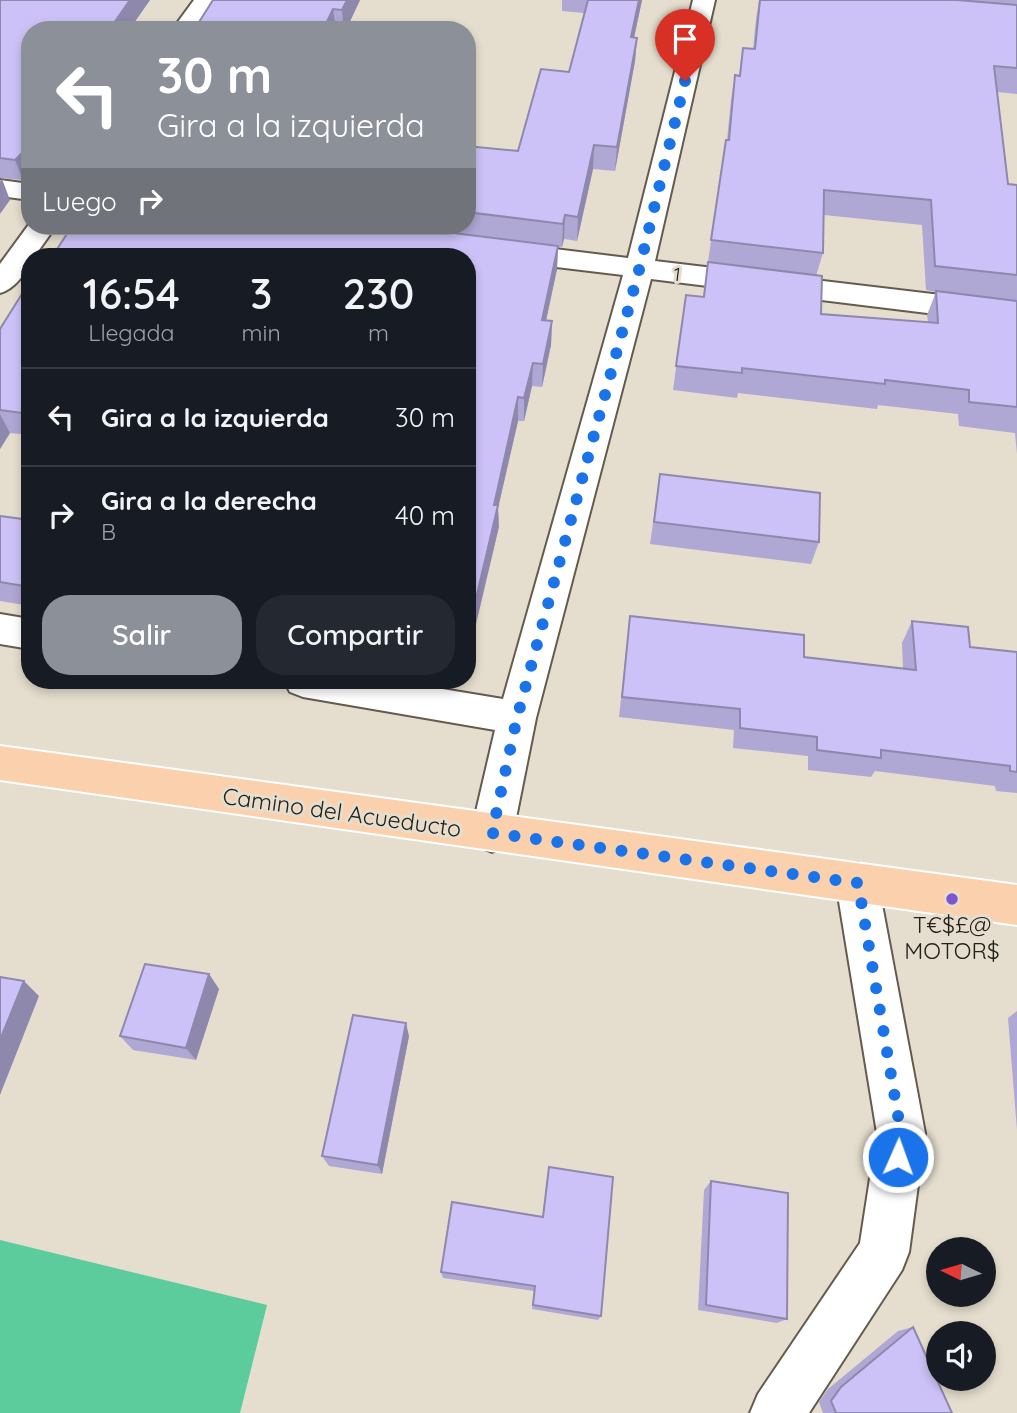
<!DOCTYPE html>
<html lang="es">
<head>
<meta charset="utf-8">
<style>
  body { margin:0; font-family:Quicksand,sans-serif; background:#242831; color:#f1f3f6; height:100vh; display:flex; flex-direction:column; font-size:26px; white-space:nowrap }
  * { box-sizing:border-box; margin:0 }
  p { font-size:23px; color:#9ea1a6 }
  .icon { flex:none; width:38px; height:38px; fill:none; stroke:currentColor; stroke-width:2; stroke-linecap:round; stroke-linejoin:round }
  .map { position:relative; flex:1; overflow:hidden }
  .panel { position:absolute; left:21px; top:248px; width:455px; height:441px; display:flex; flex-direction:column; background:#171b24; border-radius:28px; box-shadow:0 4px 10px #0003 }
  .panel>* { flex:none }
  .banner { position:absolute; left:21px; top:21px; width:455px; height:214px; border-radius:28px; box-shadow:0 4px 10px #0003; background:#8c9099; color:#fff; overflow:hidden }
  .needle { width:46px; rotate:275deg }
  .tools { position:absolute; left:926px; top:1237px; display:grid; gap:14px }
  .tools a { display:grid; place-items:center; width:70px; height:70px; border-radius:50%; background:#171b24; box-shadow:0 4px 10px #0003; font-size:35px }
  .pin { position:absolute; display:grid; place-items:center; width:60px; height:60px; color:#fff; margin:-72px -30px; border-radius:50% 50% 50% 0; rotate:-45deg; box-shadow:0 0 7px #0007 }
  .pin .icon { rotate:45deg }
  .me { position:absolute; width:77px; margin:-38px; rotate:2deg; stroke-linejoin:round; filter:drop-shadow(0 0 5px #0008) }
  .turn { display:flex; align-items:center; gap:24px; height:147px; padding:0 21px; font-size:32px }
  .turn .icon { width:91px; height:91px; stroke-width:2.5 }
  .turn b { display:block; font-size:49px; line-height:60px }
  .then { display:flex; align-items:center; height:66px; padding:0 21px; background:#0003; gap:14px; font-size:26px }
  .eta { display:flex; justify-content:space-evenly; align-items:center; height:119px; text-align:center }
  .eta b { font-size:42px; font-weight:600; line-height:49px }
  .cta { display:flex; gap:14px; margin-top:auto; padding:14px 21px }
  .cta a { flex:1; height:80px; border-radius:28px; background:#8c9099; color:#fff; font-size:28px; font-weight:600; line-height:80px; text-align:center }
  .cta a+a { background:#242831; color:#f1f3f6 }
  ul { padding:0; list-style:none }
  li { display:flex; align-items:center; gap:21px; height:98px; padding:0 21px; border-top:2px solid #363941 }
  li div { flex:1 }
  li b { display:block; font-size:26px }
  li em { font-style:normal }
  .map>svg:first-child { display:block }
</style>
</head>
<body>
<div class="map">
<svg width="1017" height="1413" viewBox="0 0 1017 1413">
  <rect width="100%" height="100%" fill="#e5dece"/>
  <path fill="#5ccc9d" d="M0,1240L267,1305L240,1413H0Z"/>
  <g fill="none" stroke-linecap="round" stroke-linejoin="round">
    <defs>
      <path id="minor" d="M194,0H217L196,30H172Z
        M693,0H715L655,261L1017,304V324L651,279L536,718L513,833L507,846L492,852L477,846L471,833L495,730L303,697L290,692L284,681H394L503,699L623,275L505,261L495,258L491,252L495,246L505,243L628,258Z
        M0,180L30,184V200L0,196Z
        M30,223L56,226L34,257H30C29,272 13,290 0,293V264Z
        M0,614L30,619V649L0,644Z
        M857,863L872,869L878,883L925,1133L909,1252L902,1270L809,1413H750L758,1394L860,1243L877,1133L836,883L842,869Z"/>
      <path id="major" d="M0,746L1017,885V925L0,780Z"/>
    </defs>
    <use href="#minor" stroke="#635c4e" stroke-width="4"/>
    <use href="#major" stroke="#fff" stroke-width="4"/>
    <use href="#minor" fill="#fff" fill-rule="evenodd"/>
    <use href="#major" fill="#fad0ad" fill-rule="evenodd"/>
  </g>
  <path fill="#afa7d4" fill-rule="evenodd" d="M0,0H150L129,30H30V174L23,180L0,178Z
    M360,0L346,30H194Z
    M562,0H642L634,38H637L635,61L615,171L593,169L577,241L564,239L562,247H558L557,269L546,321H552L551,345L542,387L532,386L524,421H518L498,508L499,527L467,257L72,226H467V146L518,151L569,72L584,13L562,11Z
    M759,0H1017V94L997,92L1008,184L1017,185V454L1015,433L959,426L958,414L878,405L877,409L738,393L737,398L673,390L686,295L703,297L722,164L727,140L731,100L735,75L739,76L743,48L753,49L756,19ZM824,215L922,225L926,290L936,292L927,315L928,322L821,314L816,276L823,253Z
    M30,290V435L10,433L0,449V329Z
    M660,474L819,542L811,564L650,544Z
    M0,516L30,520V606L0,601Z
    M630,616L804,657L903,669L902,643L912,621L970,647L1017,652V793L996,791L995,786L875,771L871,777L808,770V756L733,748L734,730L619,717Z
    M209,974L219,989L196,1060L133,1050L120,1036Z
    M1017,1011V1130L1008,1018Z
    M409,1036L382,1174L329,1166L322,1156Z
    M711,1181L787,1319L777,1323L698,1310L704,1190Z
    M452,1202L601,1316L598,1320L532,1309L534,1291L443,1278L441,1272Z
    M913,1327L952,1413H823L819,1402L828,1389L898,1331Z"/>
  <path fill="#8f88ad" d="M130,0H150L129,30H109Z
    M347,0H360L346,30H344L342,10Z
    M639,0H642L629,61L631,37Z
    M333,9L336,30H323Z
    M637,38L635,61L615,171L617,147Z
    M30,143V174L23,180L15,160Z
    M594,145L593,169L577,241L578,217Z
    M2,179L10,200L0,214V181Z
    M565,215L564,239L562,247L563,224Z
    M558,246L557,269L541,344L542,320Z
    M552,321L551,345L542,387L543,364Z
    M533,363L532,386L524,421V398Z
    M518,397V421L498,508L499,527L467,662V637L494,505Z
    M0,414L10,433L0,449Z
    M209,974L219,989L196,1060L186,1048Z
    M24,981L39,996L0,1095V1040Z
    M406,1023L409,1036L382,1174L378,1165Z"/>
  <path fill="#ccc2f7" stroke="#8f88ad" stroke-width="2" d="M0,0H130L109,30H30V143L24,151L15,160L0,158Z
    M213,0H347L342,10L333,9L323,30H194Z
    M588,0H639L631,37L637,38L617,147L594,145L578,217L565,215L563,224L467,212V146L518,151L541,69L569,72Z
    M760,0H957L1017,5V68L994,66L1008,184L1017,185V275L935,266L931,200L824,190L823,253L711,240L726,140H729L735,75L740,76L743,48L755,49Z
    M72,226H396L558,246L542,320L552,321L543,364L533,363L524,398L518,397L494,505H498L467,637V257H52Z
    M708,262L822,276L821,314L938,323L936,291L1017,301V407L969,402V390L885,380V384L742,368V373L676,366L686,295L704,297Z
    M25,289L30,290V414L0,410V329Z
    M660,474L820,493L819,542L654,522Z
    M0,516L30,520V587L0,582Z
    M630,616L804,635V657L916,670L912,621L968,627L970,647L1017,652V772L1010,771V766L881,750V758L817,750V737L740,728V709L622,697Z
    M145,964L209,974L186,1048L120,1036Z
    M0,977L24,981L0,1040Z
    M353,1015L406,1023L378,1165L322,1156Z
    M549,1167L613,1177L601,1316L533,1305L535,1286L441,1272L452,1202L543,1217Z
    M711,1181L788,1193L787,1319L706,1305Z
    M913,1327L952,1413H836L831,1401L841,1387Z"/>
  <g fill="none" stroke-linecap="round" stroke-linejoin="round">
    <path stroke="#1a73e8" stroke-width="12" stroke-dasharray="0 21.6" d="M685,81L639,270L517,718L492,833L858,883L901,1133L898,1157"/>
  </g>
  <circle fill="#7c55cf" stroke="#e5dece" stroke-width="2.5" cx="952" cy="899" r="7"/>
  <g text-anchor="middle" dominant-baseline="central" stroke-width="6" stroke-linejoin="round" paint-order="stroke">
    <g font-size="19" fill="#23201a" stroke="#e5dece">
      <text transform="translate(677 274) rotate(7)">1</text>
    </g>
    <g font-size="23" fill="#23201a" stroke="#e5dece">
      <text transform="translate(342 812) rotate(8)">Camino del Acueducto</text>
    </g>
    <g font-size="23" fill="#23201a" stroke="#e5dece">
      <text x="952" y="924">T€$£@<tspan x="952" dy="26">MOTOR$</tspan></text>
    </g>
  </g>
</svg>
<div class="tools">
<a><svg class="needle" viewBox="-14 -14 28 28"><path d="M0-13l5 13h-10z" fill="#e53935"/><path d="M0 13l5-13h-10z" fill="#9ea1a6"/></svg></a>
<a><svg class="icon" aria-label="sound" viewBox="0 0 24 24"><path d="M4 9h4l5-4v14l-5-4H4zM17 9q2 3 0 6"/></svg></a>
</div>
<div class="pin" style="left:685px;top:81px;background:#d93025"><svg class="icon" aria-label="arrive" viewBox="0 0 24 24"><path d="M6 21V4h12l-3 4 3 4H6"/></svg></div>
<svg class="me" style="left:898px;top:1157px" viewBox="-20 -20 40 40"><circle r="17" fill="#1a73e8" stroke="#fff" stroke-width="3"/><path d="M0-11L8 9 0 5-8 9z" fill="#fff"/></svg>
<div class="banner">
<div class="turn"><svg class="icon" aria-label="left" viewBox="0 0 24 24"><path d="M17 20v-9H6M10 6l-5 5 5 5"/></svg><div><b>30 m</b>Gira a la izquierda</div></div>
<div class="then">Luego<svg class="icon" aria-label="right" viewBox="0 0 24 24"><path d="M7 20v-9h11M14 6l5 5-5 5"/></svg></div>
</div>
<section class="panel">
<div class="eta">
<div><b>16:54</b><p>Llegada</p></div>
<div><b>3</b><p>min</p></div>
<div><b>230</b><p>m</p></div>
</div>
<ul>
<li><svg class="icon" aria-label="left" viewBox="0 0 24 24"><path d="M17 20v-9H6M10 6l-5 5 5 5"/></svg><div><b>Gira a la izquierda</b></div><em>30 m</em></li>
<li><svg class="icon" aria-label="right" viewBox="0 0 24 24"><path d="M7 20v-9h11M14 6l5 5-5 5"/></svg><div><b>Gira a la derecha</b><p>B</p></div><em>40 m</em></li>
</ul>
<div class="cta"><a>Salir</a><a>Compartir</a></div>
</section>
</div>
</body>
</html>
